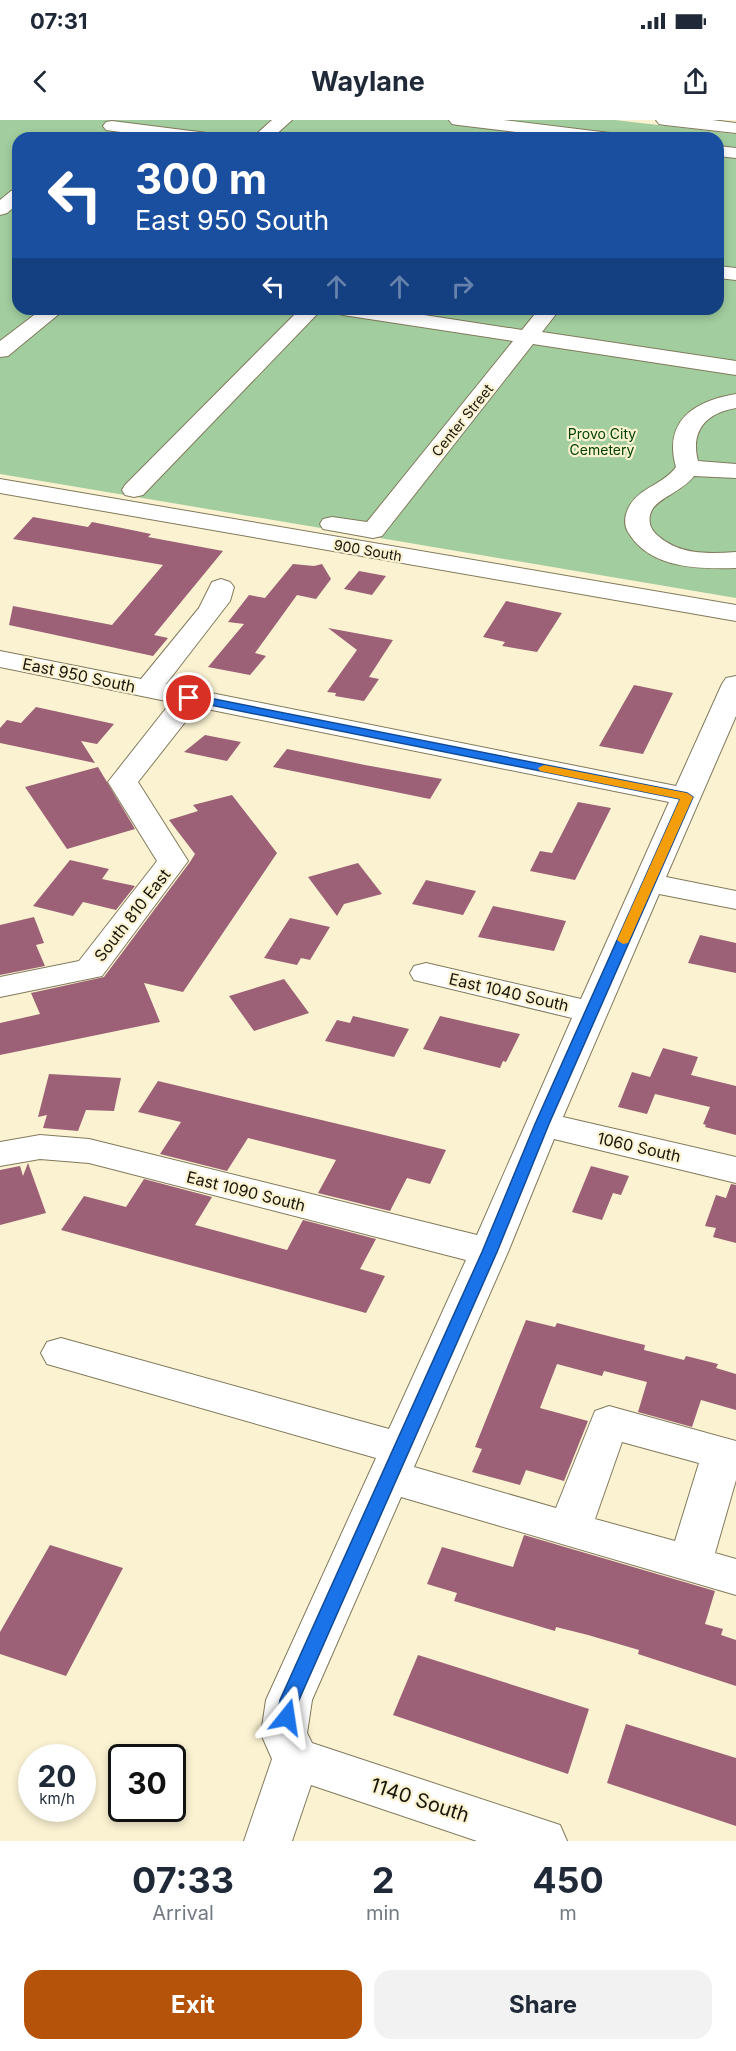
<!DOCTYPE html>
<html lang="en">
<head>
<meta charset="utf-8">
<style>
  body { margin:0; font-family:Inter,sans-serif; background:#f2f2f3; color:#1f2937; height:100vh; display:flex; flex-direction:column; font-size:22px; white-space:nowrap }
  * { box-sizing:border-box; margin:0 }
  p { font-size:20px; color:#747a83 }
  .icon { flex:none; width:33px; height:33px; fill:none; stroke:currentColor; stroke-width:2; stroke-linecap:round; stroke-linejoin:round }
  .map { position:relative; height:1721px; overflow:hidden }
  .side { display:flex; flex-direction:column; background:#fff; flex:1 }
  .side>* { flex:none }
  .banner { position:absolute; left:12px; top:12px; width:712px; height:183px; border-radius:18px; box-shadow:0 3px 9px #0003; background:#1a4fa0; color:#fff; overflow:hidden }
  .speed { position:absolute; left:18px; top:1624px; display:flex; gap:12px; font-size:30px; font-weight:700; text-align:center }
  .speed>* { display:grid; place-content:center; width:78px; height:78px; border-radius:50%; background:#fff; box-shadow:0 3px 9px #0003; line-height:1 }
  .speed small { font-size:15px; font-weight:400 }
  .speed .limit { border:3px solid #111; border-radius:9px; background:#fff; color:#111 }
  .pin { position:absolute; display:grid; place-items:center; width:51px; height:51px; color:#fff; margin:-26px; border:3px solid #fff; border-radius:50%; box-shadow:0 2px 6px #0007 }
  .me { position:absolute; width:66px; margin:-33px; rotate:15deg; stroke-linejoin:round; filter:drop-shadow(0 0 4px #0008) }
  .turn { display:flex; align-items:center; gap:21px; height:126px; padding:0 24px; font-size:27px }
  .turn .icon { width:78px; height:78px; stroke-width:2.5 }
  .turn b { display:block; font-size:42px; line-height:51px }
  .lanes { display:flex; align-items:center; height:57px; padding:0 24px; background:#0003; justify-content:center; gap:30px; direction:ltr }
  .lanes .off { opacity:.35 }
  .eta { display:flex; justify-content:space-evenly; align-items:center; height:102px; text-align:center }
  .eta b { font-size:36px; font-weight:700; line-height:42px }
  .button { display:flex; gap:12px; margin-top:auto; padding:12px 24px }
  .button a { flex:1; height:69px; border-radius:18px; background:#b45309; color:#fff; font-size:24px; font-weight:700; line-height:69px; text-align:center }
  .button a+a { background:#f2f2f3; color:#1f2937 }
  .status { display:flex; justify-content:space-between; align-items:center; height:42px; padding:0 30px; background:#fff; direction:ltr }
  .status svg { height:16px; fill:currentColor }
  header { display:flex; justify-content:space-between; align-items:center; height:78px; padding:0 24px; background:#fff; font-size:27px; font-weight:700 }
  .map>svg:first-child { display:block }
</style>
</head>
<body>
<div class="status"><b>07:31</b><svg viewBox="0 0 49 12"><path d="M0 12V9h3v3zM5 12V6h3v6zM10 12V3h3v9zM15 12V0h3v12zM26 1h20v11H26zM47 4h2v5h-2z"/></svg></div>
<header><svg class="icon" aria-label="back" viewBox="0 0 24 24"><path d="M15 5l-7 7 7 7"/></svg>Waylane<svg class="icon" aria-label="share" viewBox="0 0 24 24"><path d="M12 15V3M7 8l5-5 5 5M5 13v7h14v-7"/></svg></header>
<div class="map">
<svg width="736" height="1721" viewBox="0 0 736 1721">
  <rect width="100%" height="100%" fill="#faf2d1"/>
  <path fill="#a2ce9f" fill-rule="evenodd" d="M0,0H615L736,14V478L0,354ZM18,18H718V189H18Z"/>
  <path fill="#9c6177" d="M33,397L88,407L92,402L117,407L151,414L148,417L223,431L154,515L168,518L153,536L9,505L13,486L112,505L163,445L13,419Z
    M293,444L314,446L322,444L331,459L316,479L297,475L255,533L266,536L250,555L208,547L244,504L228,502L249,475L265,478Z
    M359,451L386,456L372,475L344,469Z
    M506,481L562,493L537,532L502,526L505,522L483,517Z
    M328,508L393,520L369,557L379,559L364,581L335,576L336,573L327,572L357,530Z
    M634,565L673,573L643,634L599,626Z
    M36,587L114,604L97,624L81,621L95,643L0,623V608L7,600L21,603Z
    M205,615L241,622L227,641L184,632Z
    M287,629L365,645L442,659L430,679L273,647Z
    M98,647L135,709L67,729L25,667Z
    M232,675L277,733L183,872L144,863L160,902L0,935V903L40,894L31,873L104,857L190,742L195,734L169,700L198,691L193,685Z
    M578,682L611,688L575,760L530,751L540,731L552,733Z
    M70,740L109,749L102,759L135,766L116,790L83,782L73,796L33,786Z
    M358,743L382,774L344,784L337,796L308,757Z
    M426,760L476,771L463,795L412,784Z
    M493,786L566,801L554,831L478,817Z
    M34,797L44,823L36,825L45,846L0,855V805Z
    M290,798L330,807L310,840L301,838L297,845L264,838Z
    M700,815L736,823V853L688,843Z
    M284,859L309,893L254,911L229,876Z
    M353,896L409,909L394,937L325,921L337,900L350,903Z
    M440,896L475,904L520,914L506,942L503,941L500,948L423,929Z
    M663,928L698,937L691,955L736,966V1015L705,1007L706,1005L703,1004L710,987L655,974L647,994L618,987L632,952L650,957Z
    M49,954L121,958L114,991L86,990L78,1011L43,1008L47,995L38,997Z
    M158,961L355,1008L446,1030L430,1064L407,1058L390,1091L318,1073L336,1040L248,1018L227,1051L160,1034L181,1002L138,992Z
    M28,1043L46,1093L0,1105V1050L20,1046L23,1056Z
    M591,1046L629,1056L621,1075L613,1073L602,1100L572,1092Z
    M144,1059L212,1077L195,1105L287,1130L303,1100L376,1119L360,1149L385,1156L366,1193L61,1110L84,1076L126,1087Z
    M731,1064L736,1065V1123L713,1117L716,1108L705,1106L716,1075L726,1078Z
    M526,1200L555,1207L557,1203L616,1218L645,1225L644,1230L684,1240L686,1236L718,1244L716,1248L736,1254V1290L701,1280L692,1307L638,1292L647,1262L604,1251L602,1256L557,1244L540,1288L588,1301L564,1361L526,1350L520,1365L472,1352L482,1329L475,1327Z
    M524,1415L715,1471L705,1504L723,1509L721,1515L736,1520V1566L638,1534L639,1530L588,1515L556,1507L555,1511L454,1481L457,1473L427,1464L442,1427L513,1447Z
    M50,1425L123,1448L66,1556L0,1534V1512Z
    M418,1535L589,1589L568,1654L393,1595Z
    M626,1604L736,1638V1706L607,1663Z"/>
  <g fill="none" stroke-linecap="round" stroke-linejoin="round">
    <defs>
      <path id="minor" d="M272,0H292L272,18H252Z
        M449,0H503L610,13L616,14L619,18H565L458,5L452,4Z
        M656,0H712L736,3V13L665,5L659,4Z
        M112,1L207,13L213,14L216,18H165L106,10L103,6L106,2Z
        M718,26L736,28V38L718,36Z
        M18,69V84L7,93L0,95V80L11,71Z
        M718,146L736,148V160L718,158Z
        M42,189H65L8,236L0,237V221Z
        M300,189H322L143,375L134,377L125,375L122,370L125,365Z
        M333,189H385L522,210L539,189H560L542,212L736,241V255L533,224L382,416L373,418L323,409L320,404L323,399L332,397L367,402L513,221L343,195L336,193Z
        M736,274V288C706,293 690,311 698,341L736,344V358L694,356C683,371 658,378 652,390C647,399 650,409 657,415C679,435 708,434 736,432V448C700,449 652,449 630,415C623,406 624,395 630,385C641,367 664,364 676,347C663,301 694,281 736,274Z
        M0,359L736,485V501L0,373Z
        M221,459L230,462L234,467L230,481L166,564L676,666L722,564L726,558L736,556V596L666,757L736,771V789L659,774L563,997L736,1037V1063L554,1019L508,1132L414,1347L556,1388L595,1291L609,1286L736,1321V1360L715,1433L736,1439V1475L401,1377L312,1580L307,1613L312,1623L560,1705L567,1721H477L311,1665L292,1721H244L272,1639L261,1614L266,1580L376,1338L47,1244L41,1233L47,1222L61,1218L389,1309L466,1140L89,1043L40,1039L0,1046V1022L40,1015L89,1019L477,1115L572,898L414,860L410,853L414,846L426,843L581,879L669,682L197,587L138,662L188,741L102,856L0,877V857L79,841L157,741L108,662L171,582L0,547V531L141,559L199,488L212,462ZM622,1322L699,1343L675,1421L595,1399Z"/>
    </defs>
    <use href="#minor" stroke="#817a5c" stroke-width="2"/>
    <use href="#minor" fill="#fff" fill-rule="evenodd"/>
  </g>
  <path fill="#1a73e8" stroke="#114b97" stroke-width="1.5" d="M189,574L687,673L693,677L549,1004L497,1132L299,1580L293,1603L287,1606L280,1603L277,1597L280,1580L482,1132L535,1004L680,679L185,580V575Z"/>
  <path fill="#f59e0b" d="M544,645L687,673L693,677L628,823L623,824L617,820L680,679L540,651L538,648Z"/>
  <g text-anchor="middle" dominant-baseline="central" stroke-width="4.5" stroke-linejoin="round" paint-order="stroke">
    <g font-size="14" fill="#18150a" stroke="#faf2d1">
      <text transform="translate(462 300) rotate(-51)">Center Street</text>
      <text transform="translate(368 430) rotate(10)">900 South</text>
    </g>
    <g font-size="14" fill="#004302" stroke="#faf2d1">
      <text x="602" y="313">Provo City<tspan x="602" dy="16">Cemetery</tspan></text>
    </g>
    <g font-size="16" fill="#18150a" stroke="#faf2d1">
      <text transform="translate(79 555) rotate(12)">East 950 South</text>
      <text transform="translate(132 795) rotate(-52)">South 810 East</text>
      <text transform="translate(509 872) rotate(13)">East 1040 South</text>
      <text transform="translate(639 1027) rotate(13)">1060 South</text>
      <text transform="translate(246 1071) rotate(14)">East 1090 South</text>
    </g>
    <g font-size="20" fill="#18150a" stroke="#faf2d1">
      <text transform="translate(420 1680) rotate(18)">1140 South</text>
    </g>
  </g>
</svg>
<div class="speed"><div>20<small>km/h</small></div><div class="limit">30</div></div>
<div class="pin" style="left:189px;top:578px;background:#d93025"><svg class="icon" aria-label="arrive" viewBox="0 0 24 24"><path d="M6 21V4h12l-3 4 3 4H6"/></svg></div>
<svg class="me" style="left:287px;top:1597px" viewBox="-20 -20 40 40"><path d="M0-17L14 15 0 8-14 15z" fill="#1a73e8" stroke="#fff" stroke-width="4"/></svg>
<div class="banner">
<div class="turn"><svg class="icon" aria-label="left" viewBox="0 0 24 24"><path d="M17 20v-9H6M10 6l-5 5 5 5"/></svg><div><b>300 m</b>East 950 South</div></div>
<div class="lanes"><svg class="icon" aria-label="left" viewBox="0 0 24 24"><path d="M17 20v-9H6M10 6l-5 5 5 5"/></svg><svg class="icon off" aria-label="ahead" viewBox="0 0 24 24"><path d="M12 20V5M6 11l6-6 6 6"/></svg><svg class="icon off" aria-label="ahead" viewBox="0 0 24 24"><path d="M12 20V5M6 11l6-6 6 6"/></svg><svg class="icon off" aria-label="right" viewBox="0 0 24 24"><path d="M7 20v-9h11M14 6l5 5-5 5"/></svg></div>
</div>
</div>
<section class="side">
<div class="eta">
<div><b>07:33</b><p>Arrival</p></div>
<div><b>2</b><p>min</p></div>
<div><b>450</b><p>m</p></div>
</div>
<div class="button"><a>Exit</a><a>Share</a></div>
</section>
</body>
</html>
